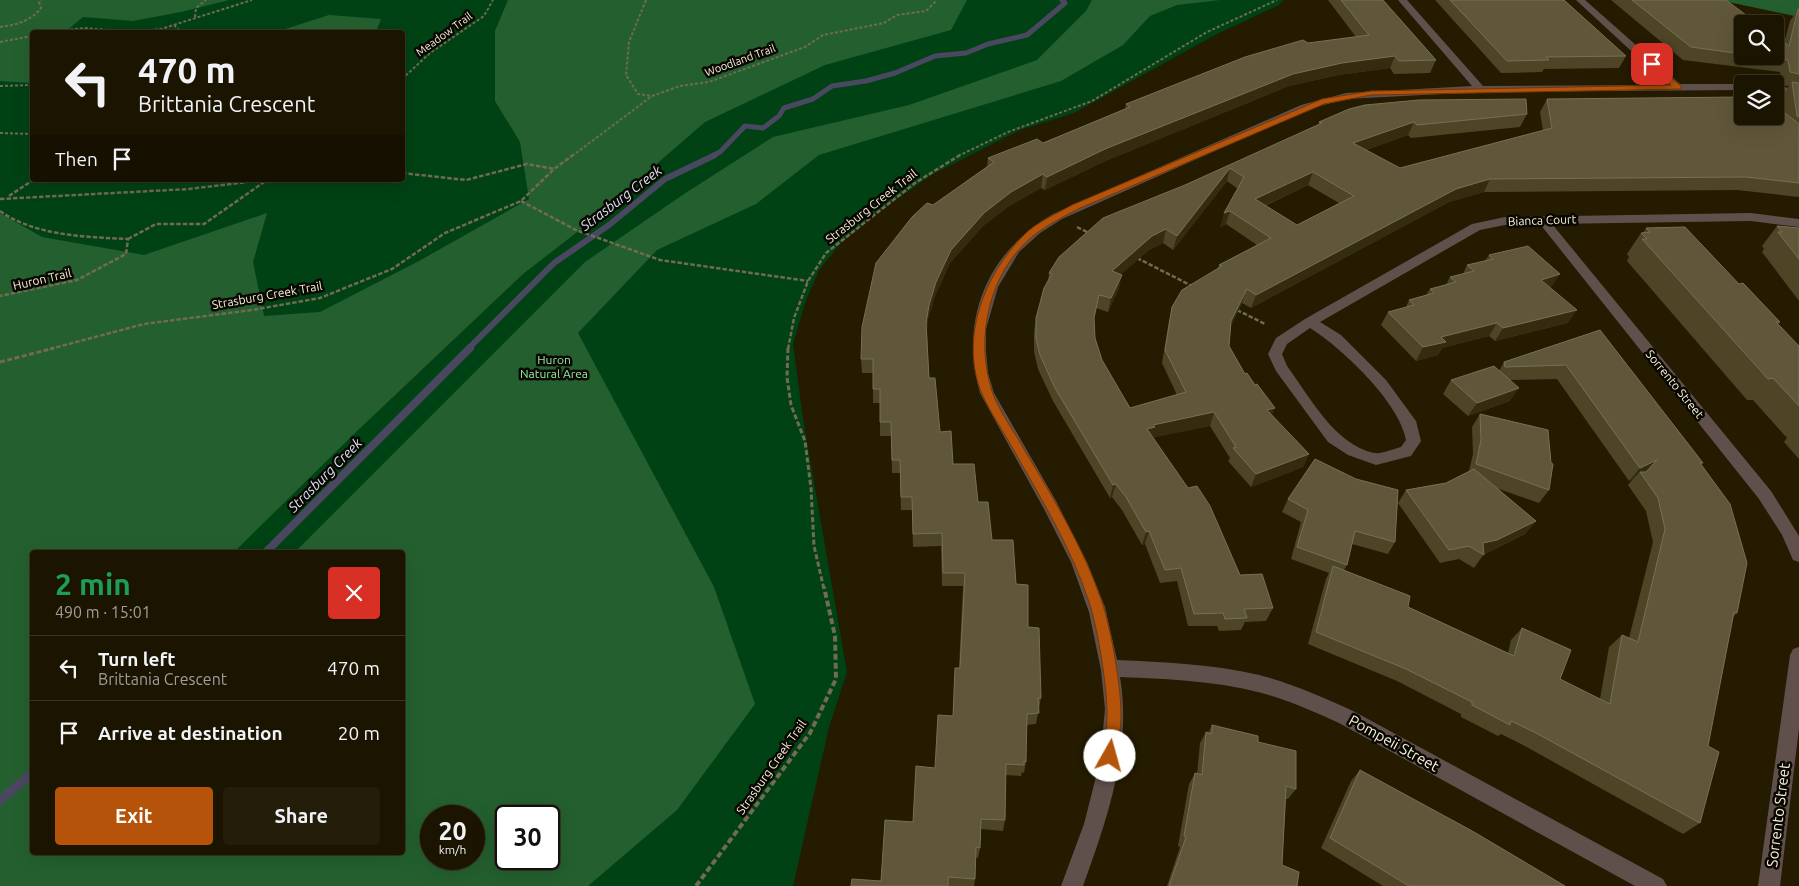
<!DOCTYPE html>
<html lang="en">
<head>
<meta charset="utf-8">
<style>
  body { margin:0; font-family:Ubuntu,sans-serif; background:#241d0a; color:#f1f3f6; height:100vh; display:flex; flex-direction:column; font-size:19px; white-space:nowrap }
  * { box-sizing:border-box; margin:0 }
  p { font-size:16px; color:#a09e99 }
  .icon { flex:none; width:28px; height:28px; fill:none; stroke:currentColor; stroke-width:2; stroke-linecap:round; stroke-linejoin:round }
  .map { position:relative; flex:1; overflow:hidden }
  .details { position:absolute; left:30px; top:550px; width:375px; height:305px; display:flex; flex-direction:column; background:#1b1400; border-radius:5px; box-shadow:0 5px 20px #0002,0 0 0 1px #393322 }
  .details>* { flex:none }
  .banner { position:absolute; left:30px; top:30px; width:375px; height:152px; border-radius:5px; box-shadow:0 5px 20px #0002,0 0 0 1px #393322; background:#1b1400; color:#f1f3f6; overflow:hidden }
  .buttons { position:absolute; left:1734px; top:15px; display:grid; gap:10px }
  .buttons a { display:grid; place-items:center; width:50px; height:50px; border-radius:5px; background:#1b1400; box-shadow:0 5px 20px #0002,0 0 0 1px #393322; font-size:25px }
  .speed { position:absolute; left:420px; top:805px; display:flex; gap:10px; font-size:25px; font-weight:700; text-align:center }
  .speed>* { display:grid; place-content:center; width:65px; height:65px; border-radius:50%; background:#1b1400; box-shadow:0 5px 20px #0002,0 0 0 1px #393322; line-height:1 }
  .speed small { font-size:12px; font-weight:400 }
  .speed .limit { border:2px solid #111; border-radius:8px; background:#fff; color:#111 }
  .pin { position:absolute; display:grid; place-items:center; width:42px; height:42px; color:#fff; margin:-21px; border-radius:10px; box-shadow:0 2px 8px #0006 }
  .me { position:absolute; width:55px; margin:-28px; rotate:7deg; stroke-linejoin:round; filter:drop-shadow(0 0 4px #0008) }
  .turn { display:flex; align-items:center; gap:18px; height:105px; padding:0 25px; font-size:22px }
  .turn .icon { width:65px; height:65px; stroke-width:2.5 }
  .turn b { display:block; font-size:35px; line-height:42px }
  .then { display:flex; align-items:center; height:48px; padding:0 25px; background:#0003; gap:10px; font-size:19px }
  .round { display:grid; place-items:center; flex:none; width:52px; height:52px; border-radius:5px; background:#241d0a }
  .summary { display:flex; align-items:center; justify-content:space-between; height:85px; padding:0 25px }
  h1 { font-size:30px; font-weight:700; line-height:38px; color:#1e9e55 }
  .action { display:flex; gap:10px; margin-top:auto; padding:10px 25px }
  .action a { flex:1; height:58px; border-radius:5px; background:#b45309; color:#fff; font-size:20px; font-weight:700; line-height:58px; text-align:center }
  .action a+a { background:#241d0a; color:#f1f3f6 }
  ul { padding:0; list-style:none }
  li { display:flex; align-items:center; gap:15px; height:65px; padding:0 25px; border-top:1px solid #393322 }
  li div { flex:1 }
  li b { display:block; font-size:19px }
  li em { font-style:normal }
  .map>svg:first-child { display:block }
</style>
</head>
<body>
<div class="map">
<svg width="1799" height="886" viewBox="0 0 1799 886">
  <rect width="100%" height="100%" fill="#241b00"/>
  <path fill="#004214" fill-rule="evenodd" d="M0,0H1283L1279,5L1217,34L1074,113L1020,130L933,174L872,216L841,243L819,270L805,303L793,344L803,419L847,672L829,727L793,886H0ZM32,32H402V180H32ZM32,552H402V852H32ZM431,816H474V859H431ZM506,816H549V859H506Z"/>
  <path fill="#24602f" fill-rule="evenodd" d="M0,0H229L181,12L133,21L83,17L65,32H32L31,83L0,81Z
    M508,0H967L951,30L825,65L705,122L585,226L523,274L355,433L234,552H32V852H402V552H295L585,262L684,194L773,137L909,105L1037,60L1086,11L1092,0H1220L1177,5L1150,16L1123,45L1061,81L819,155L756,204L657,250L578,333L714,587L755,704L677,810L588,886H0V213L42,237L144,255L267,213L253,262L264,316L320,312L419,261L529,199L520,142L495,101V31ZM474,816V859H431V816ZM549,816V859H506V816Z
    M1719,0H1799V17Z
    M329,15L381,19L376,32H276Z"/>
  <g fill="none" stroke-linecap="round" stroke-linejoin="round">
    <path stroke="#4a4861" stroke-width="5" d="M712,156L720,152L745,126L763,128L779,116L784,108L813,99L832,86L866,81L895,73L935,56L966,53L988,44L1027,35L1065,3L1062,0"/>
    <path stroke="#4a4861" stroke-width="6" d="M468,349L554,263L609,225L665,179L715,155"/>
    <path stroke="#4a4861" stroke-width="8" d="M266,552L470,348"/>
    <path stroke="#4a4861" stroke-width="9" d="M0,801L32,773"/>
    <path stroke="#726a52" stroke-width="2" stroke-dasharray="3 2" stroke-linecap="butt" d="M646,0L629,42L626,75L638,94L652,96L680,86L709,82L805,47L823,35L884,23L897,15L926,11L937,0
      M195,17L196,8L206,0
      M174,25L181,32
      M0,27C16,25 31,21 41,8L39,2L41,0
      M50,32L84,28L132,32L161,29L252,0
      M0,42L32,36
      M402,79L430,53L484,16L493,0
      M0,86L32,85
      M0,133L32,134
      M572,156L652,96
      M958,156L1008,132L1092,101L1207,32L1277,0"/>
    <path stroke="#726a52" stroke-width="2.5" stroke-dasharray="4.5 2" stroke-linecap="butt" d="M402,173L466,180L527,164L554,169
      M9,196L33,180
      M0,199L189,189L264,180
      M521,201L576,230L660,260L808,281
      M0,211C35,236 87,237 128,239L126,254L77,280L0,296
      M1077,227L1089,233
      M128,239L156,224H204L267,180
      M1137,258L1194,287
      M1237,310L1265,324
      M50,349L144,324L252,310L320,298L392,269L445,233L521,201L554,169L573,155
      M788,349L794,318L808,281L826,253L915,183L960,155"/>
    <path stroke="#726a52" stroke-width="3" stroke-dasharray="5 2.5" stroke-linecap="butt" d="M788,348L787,377L791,405L805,441L811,488L814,546L824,589
      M0,362L54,348"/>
    <path stroke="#726a52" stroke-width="4" stroke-dasharray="6 3" stroke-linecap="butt" d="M696,886L810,733L836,679L835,636L824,587"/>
    <path fill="#60504c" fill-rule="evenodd" d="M1398,0H1407L1483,86L1668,85L1576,0H1585L1680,84H1742V90L1480,92L1346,99L1309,109L1062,219L1040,233L1019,252L998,287L986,329V351L988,373L994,393L1056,501L1087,562L1105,607L1117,660C1164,662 1212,664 1259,675C1291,683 1322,697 1353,711L1663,879L1667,886H1635L1339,723C1317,713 1295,703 1272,696C1223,681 1170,679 1120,677C1132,748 1107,820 1083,886H1061L1084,824L1100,761L1105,709L1101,670L1089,612L1071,562L1044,509L980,393C959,320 987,252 1053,214L1301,105L1346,93L1472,86Z
      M1775,86L1799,89V95L1775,92Z
      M1751,213L1799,219V227L1751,221L1552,224L1771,491L1799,536V562L1793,560L1782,535L1759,499L1540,224L1505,225L1480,230L1320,322L1341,335L1386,380L1416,421L1421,441L1411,456L1376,465L1348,455L1328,442L1276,371L1268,354L1276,338L1305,319L1472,224L1505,217ZM1310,328C1342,348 1400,403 1406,440L1401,447C1393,449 1382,454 1374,453C1334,444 1310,397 1287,366L1282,354L1287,344Z
      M1799,647V728L1780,886H1758L1790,655L1793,649Z"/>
  </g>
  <path fill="#4e4527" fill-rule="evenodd" d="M1328,0H1383L1436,60L1430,73L1394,74L1390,68L1338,75L1289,86L1103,162L1045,190L1041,188L1009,206L983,226L950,263L935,296L928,319L927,330L929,378L940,432L953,464L978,502L992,540L1016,584L1028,627L1041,698L1036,724L1026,725V762L1024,773L1022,772L1021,776L1006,775L1005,820L1003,831L981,829L980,848L978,858L975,857V879L974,886H851L881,881L913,822L935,768L953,716L955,668H959L963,586H942L941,546L913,547L912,510H901L900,473H892L891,436H880V403H873V373H862L861,359L933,205L987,167L988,158L1043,143L1125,109L1126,104L1308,43L1356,37Z
    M1435,0H1564L1626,56L1619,68L1544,69L1542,72L1501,73Z
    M1611,0H1726L1742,24V56H1775L1784,43L1790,21L1798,9H1799V197L1737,190L1484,192L1449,202L1251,308L1242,303L1231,326L1229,346L1245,374L1272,416L1309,454L1303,467L1251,487L1228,461L1230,458L1210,426L1153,437L1240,575L1273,608L1266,621L1245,622L1241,630L1219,631L1217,626H1188L1177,581L1160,583L1145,544L1142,545L1122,510L1112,497L1110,498L1053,401L1038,369L1034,352V332L1036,318L1048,280L1049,273L1185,185L1318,125L1319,122L1527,114L1520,127L1411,138L1408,135L1366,150L1400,168L1543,131L1540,112L1547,99L1785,113L1783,95L1789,86L1781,85L1780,72L1683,60ZM1227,181L1238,189L1220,227L1226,224L1257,245L1219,265L1218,268L1172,307L1169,321L1162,363L1177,395L1130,408L1102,360L1095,338L1094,318L1096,308L1108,312L1119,288L1121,274L1149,250L1163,243L1173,250ZM1308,185L1339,203L1297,225L1265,206Z
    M1777,226L1799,228V301L1762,252L1764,249L1762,246Z
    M1646,228L1739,284L1780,322L1778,324L1799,346V459L1784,442L1787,438L1753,400H1747L1627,261L1629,257L1627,254L1641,233H1643Z
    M1489,255L1560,274L1551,287H1550L1568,323L1495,341L1489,336L1442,348L1438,355L1416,361L1381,325L1388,312L1406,307L1409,300L1426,295L1430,289L1446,285L1450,277L1463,274L1467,265L1485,261Z
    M1600,330L1703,463L1701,465L1737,613L1733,617L1708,746L1700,823L1683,834L1523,745L1501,734L1498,736L1461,717V714L1397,681L1308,644L1326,579L1329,573L1291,559L1301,522L1282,512L1288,499L1395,542L1388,554L1352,544L1347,565L1344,570L1408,607L1508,653L1511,640L1522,628L1560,679L1600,699L1609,647L1622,635L1629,638L1653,542L1646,511L1628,485L1633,479L1629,481L1557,379L1510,380V401L1468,416L1443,394L1451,380L1499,371L1504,362Z
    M1480,414L1549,490L1539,503L1496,488L1536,521L1525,534L1487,553L1484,554L1474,568L1459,559L1440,563L1398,503L1406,490L1446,483L1469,471L1473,454L1472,427Z
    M1212,725L1258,742L1296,789L1288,799H1286L1282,865L1297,886H1167L1180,847L1178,846L1189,784L1195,773L1197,774L1200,743L1206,732L1208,733Z
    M1360,770L1565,886H1383L1321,848L1351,781Z"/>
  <path fill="#352c0f" d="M1395,56L1390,68L1338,75L1289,86L1103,162L1045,190L1047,177L1105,149L1293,74L1342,63Z
    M1414,122L1408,135L1348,156L1353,143Z
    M1230,168L1227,181L1173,250L1177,236Z
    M1313,172L1308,185L1250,212L1255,199Z
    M1043,174L1041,188L1009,206L983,226L950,263L935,296L928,319L926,337V323L929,305L936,282L951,250L984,213L1011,192Z
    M1490,179L1484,192L1449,202L1251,308L1256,295L1456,189Z
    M1230,211L1226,224L1220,227L1224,213Z
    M1166,229L1163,243L1149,250L1109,285L1112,271L1152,236Z
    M1560,274L1551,287L1533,293L1541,280Z
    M1122,275L1119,288L1108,312L1111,298Z
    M1247,289L1242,303L1227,335L1231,321Z
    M1577,310L1568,323L1495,341L1503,328Z
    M1497,323L1489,336L1442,348L1438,355L1416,361L1423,347L1441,337Z
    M1519,388L1510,401L1468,416L1477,403Z
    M1275,408L1270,421L1267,410Z
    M1214,412L1210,426L1152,438L1147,429L1153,425Z
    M1309,454L1303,467L1251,487L1256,474Z
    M1657,460L1645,473L1640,472L1633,479L1629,481L1640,468Z
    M1116,484L1112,497L1110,498L1113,485Z
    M1536,521L1525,534L1487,553L1483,554V543Z
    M1149,531L1145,544L1142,545L1146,532Z"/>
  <path fill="#60573a" stroke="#777054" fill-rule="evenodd" d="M1341,0H1383L1436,60L1399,61L1395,56L1342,63L1293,74L1105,149L1047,177L1043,174L1011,192L984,213L951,250L936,282L929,305L926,323L929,378H935L940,432L951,431L953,464H974L978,502H988L992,540H1013L1016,584L1028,585V627L1039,628L1041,698H1038L1039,713L1027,714L1026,762L1024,761V765L1006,764L1005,820L981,819L980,848L976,847L975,879L948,877V886H851L852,879L881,881L885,820L913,822L916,766L935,768L938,715L953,716L955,668H960L965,573H943L942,533L913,534L912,497H901L900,460H892L891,422H880V389H873V359H861L862,327L876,263L912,217L927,203L933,205L994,162L988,158L1037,139L1043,143L1130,107L1126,104L1245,57L1303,40L1308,43L1369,35Z
    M1450,0H1564L1626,56L1546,57L1549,60L1507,61Z
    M1632,0H1726L1758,24H1742V54L1691,47Z
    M1798,9H1799V74L1790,72L1788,60L1762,56H1775V36L1789,46Z
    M1792,82L1799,83V117L1797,116Z
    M1742,97V116H1775V105L1799,124V183L1746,177L1490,179L1456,189L1256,295L1247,289L1231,321L1229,346L1245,374L1247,373L1255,385L1257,384L1275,408L1267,410L1309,454L1256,474L1233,448L1236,447L1214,412L1153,425L1155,427L1147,429L1188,488L1197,486L1210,506L1240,575L1262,574L1273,608L1244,609L1247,618L1225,619L1223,613L1194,614L1181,568L1165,570L1149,531L1146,532L1126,497L1116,484L1113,485L1055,388L1040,355L1036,339V318L1044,288L1052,274L1049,273L1059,257L1103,218L1185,185L1322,123L1319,122L1349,109L1365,105L1419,100L1526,99L1527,114L1417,125L1414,122L1353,143L1400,168L1552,128L1547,99ZM1230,168L1244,177L1224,213L1230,211L1271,238L1219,265L1222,266L1182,290L1172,307L1165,350L1186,392L1130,408L1102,360L1095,338L1094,318L1099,295L1111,298L1122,275L1112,271L1152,236L1166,229L1177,236ZM1313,172L1354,196L1297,225L1255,199Z
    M1777,226L1799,228V259L1778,232H1782Z
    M1685,227L1739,284L1743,283L1780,322H1776L1799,346V406L1773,378L1768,379L1642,239H1647L1641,233L1650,232L1646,228Z
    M1528,246L1560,274L1541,280L1577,310L1503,328L1497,323L1441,337L1446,342L1423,347L1388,312L1414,305L1409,300L1434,293L1430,289L1456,282L1450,277L1474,271L1467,265L1493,259L1489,255Z
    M1600,330L1703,463H1700L1730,504L1747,563L1737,613L1734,612L1708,746L1719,752L1700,823L1536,733L1511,721L1510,725L1472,705V702L1406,669L1316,632L1333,566L1410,596L1408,607L1514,656L1522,628L1571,650L1560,679L1610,704L1622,635L1638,642L1665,529L1658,498L1640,472H1646L1657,460L1640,468L1566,365L1505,367L1504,362Z
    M1494,366L1519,388L1477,403L1451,380Z
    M1480,414L1548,430L1551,463L1553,464L1549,490L1476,464L1481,440Z
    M1315,459L1356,479L1398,490L1395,542L1355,531L1347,565L1297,547L1308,510L1288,499Z
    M1474,469L1536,521L1497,540L1483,543L1484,555L1469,546L1449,550L1406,490L1446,483Z
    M1212,725L1258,736V742L1296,751V789L1286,786L1282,865L1299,872L1297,886H1169L1186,837L1184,836L1195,773L1202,775L1206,732L1212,734Z
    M1360,770L1474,832L1565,886H1409L1330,838Z"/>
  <path fill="#b45309" stroke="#753606" d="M1652,62L1681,86V89L1371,95L1324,104L1078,209C1063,217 1047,225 1033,236C988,273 975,339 992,391C999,412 1015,432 1025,451C1054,499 1084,549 1102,602C1111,629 1122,690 1121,718C1121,730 1118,743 1117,756L1115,760L1110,763L1105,760L1102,756C1104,743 1107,730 1107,718C1108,691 1098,629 1089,602C1071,547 1040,497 1012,447C1002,429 990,412 982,394C959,339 984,275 1024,235C1037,222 1056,214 1072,205L1322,99L1371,91L1671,85L1650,66L1649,64Z"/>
  <g text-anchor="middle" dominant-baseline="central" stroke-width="5" stroke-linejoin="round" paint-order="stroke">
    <g font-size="11" fill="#f6f1de" stroke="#0a0700">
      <text transform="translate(444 34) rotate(-36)">Meadow Trail</text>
      <text transform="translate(740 60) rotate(-20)">Woodland Trail</text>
    </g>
    <g font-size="12" fill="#f6f1de" stroke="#0a0700">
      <text transform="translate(871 206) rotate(-38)">Strasburg Creek Trail</text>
      <text transform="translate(1542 220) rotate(-2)">Bianca Court</text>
      <text transform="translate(42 279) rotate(-13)">Huron Trail</text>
      <text transform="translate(267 295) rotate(-10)">Strasburg Creek Trail</text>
      <text transform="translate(1675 384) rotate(51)">Sorrento Street</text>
      <text transform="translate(771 767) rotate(-55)">Strasburg Creek Trail</text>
    </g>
    <g font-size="12" fill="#97eaa1" stroke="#0a0700">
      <text x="554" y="359">Huron<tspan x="554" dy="14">Natural Area</tspan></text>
    </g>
    <g font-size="14" font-style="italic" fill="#d9e2f4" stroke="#0a0700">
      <text transform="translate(621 198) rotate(-37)">Strasburg Creek</text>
      <text transform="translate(325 475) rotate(-45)">Strasburg Creek</text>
    </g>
    <g font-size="15" fill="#f6f1de" stroke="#0a0700">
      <text transform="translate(1394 743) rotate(29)">Pompeii Street</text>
      <text transform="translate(1778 815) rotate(-83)">Sorrento Street</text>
    </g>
  </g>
</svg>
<div class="buttons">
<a><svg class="icon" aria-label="search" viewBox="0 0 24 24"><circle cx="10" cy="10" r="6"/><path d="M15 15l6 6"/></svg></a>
<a><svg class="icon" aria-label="layers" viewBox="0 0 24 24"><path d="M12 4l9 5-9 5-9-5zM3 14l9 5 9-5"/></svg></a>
</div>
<div class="speed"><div>20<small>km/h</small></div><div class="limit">30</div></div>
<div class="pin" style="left:1652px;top:64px;background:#d93025"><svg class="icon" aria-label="arrive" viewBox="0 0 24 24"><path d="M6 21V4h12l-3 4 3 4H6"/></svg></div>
<svg class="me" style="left:1110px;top:756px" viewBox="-20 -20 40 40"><circle r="19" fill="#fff"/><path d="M0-13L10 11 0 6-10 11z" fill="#b45309"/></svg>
<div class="banner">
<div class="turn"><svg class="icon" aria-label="left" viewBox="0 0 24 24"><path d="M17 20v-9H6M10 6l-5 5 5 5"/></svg><div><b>470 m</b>Brittania Crescent</div></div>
<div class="then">Then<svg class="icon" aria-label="arrive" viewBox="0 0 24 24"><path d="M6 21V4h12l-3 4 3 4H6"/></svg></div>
</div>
<section class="details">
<div class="summary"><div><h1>2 min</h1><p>490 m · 15:01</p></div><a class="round" style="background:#d93025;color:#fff"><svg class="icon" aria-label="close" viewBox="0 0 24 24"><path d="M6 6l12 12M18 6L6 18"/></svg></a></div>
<ul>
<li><svg class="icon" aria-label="left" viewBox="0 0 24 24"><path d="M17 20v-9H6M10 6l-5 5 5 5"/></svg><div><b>Turn left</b><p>Brittania Crescent</p></div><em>470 m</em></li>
<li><svg class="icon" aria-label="arrive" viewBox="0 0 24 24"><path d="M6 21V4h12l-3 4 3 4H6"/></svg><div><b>Arrive at destination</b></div><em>20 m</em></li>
</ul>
<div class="action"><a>Exit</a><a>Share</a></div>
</section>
</div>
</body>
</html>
